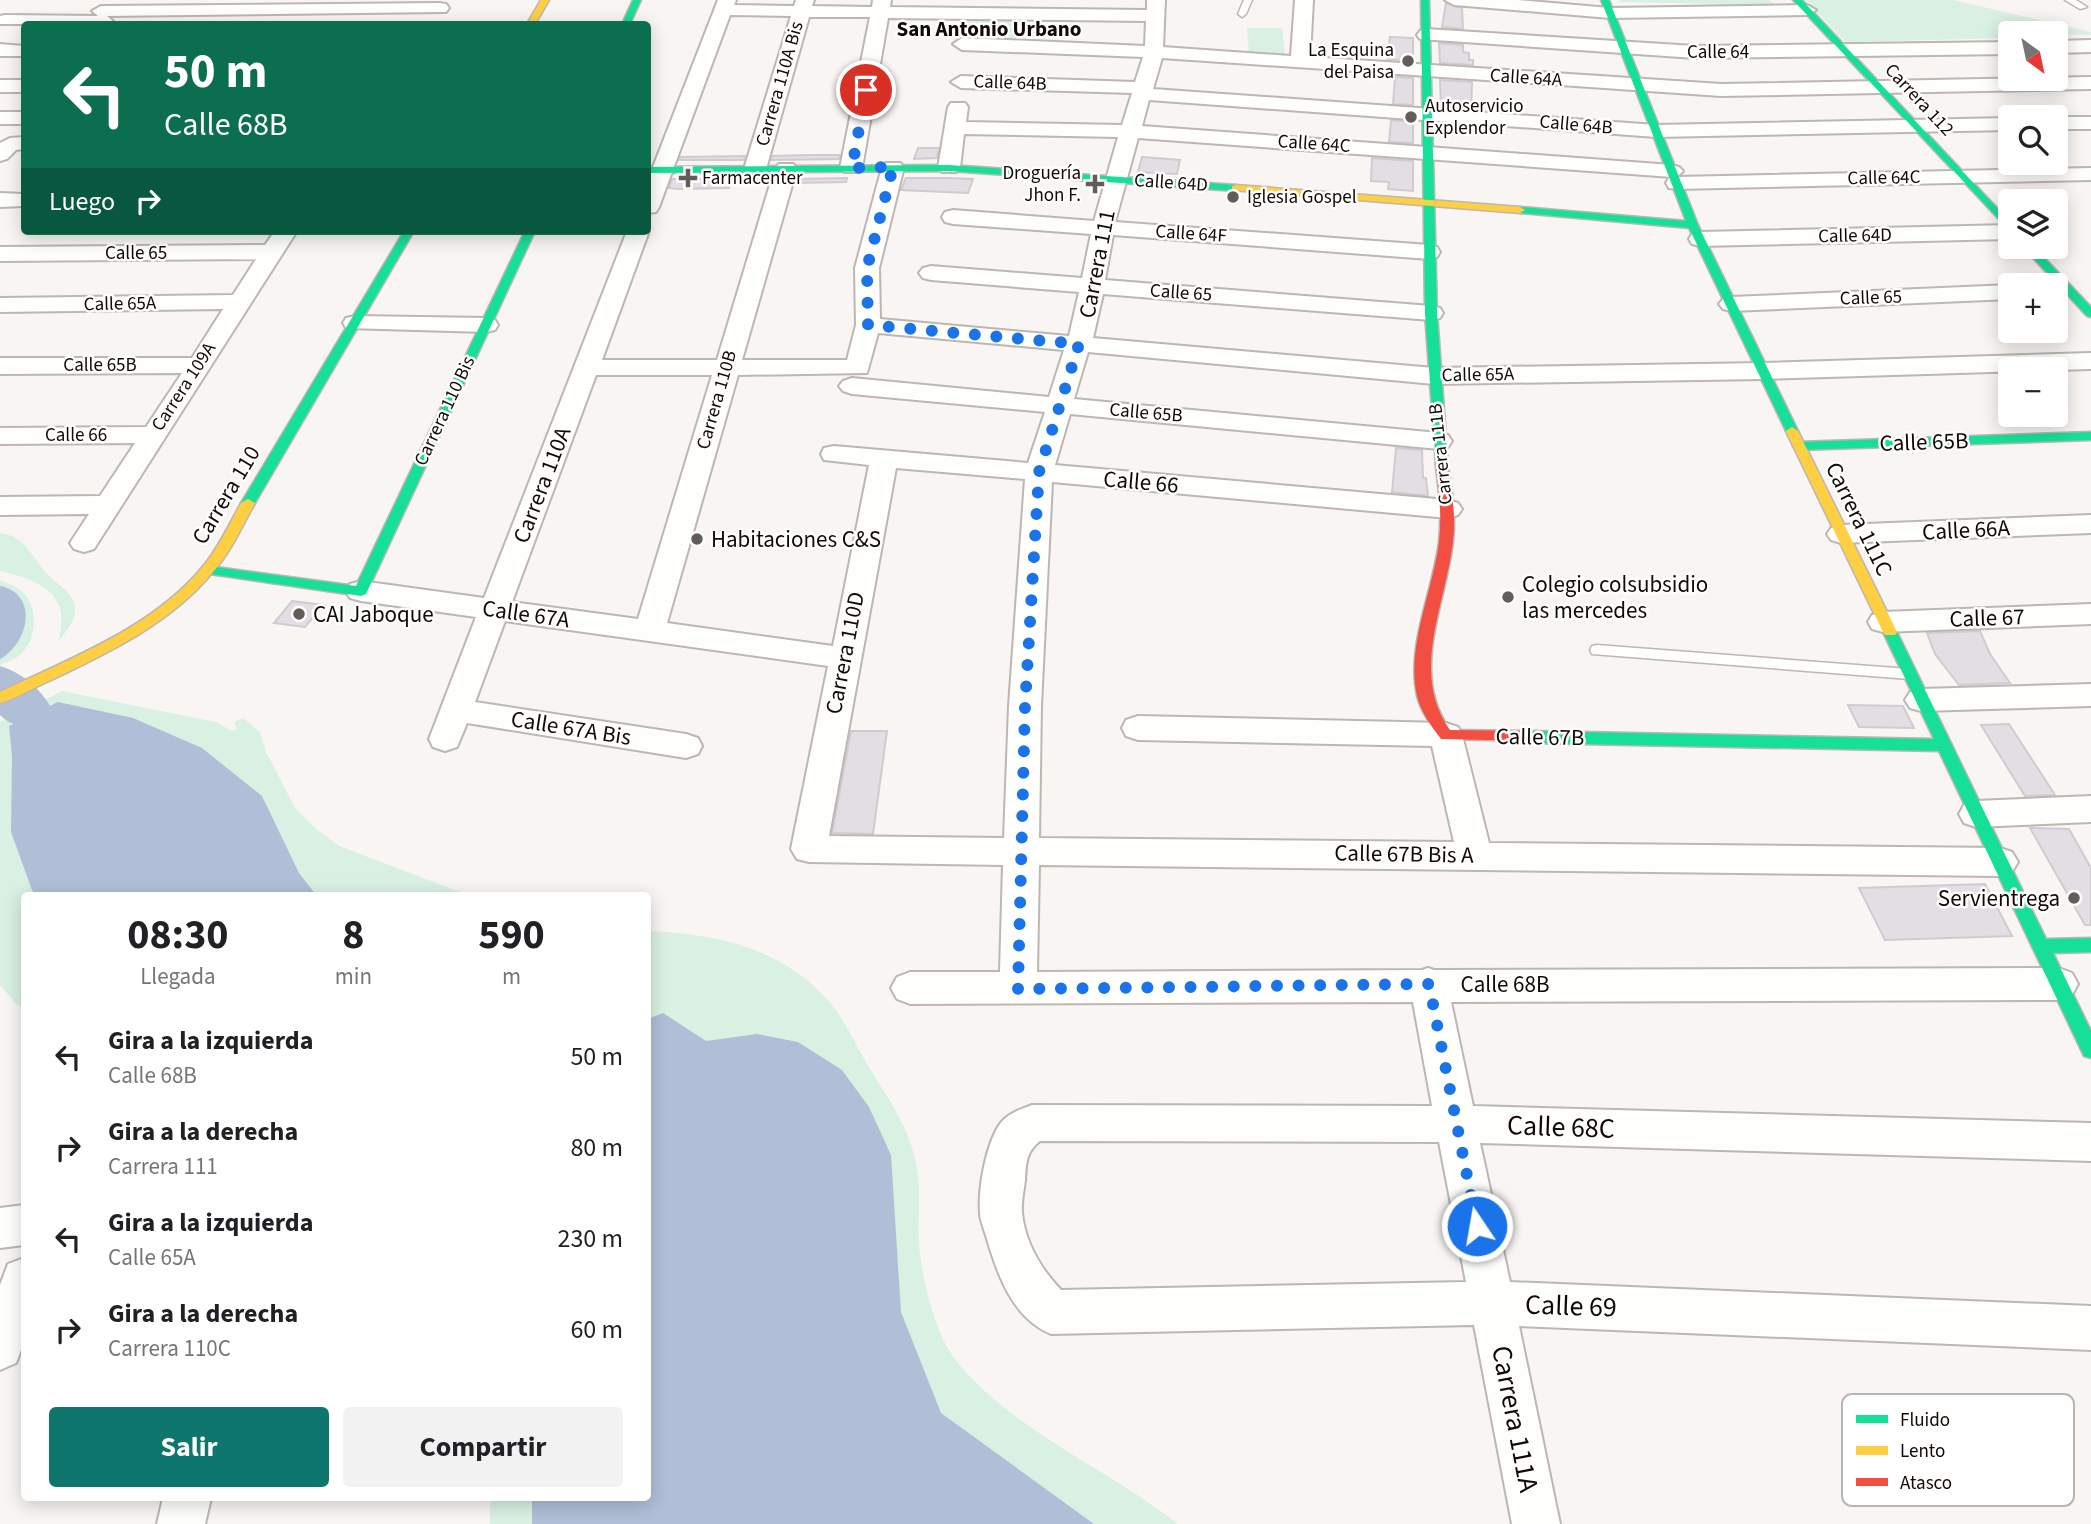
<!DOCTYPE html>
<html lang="es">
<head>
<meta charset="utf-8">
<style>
  body { margin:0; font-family:"Source Sans 3",sans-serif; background:#f2f2f2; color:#202124; height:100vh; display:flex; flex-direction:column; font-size:26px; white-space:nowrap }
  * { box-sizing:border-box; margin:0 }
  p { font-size:23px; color:#757577 }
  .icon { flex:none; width:38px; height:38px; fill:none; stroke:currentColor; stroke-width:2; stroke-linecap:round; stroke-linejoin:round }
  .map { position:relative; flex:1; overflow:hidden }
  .panel { position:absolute; left:21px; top:892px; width:630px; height:609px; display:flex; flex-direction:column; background:#fff; border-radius:7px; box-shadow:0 4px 18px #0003 }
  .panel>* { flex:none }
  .guide { position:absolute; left:21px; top:21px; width:630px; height:214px; border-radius:7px; box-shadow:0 4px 18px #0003; background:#0b6e4f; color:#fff; overflow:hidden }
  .needle { width:46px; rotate:147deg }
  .tools { position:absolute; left:1998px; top:21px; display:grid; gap:14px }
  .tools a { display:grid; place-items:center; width:70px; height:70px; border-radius:7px; background:#fff; box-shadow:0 4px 18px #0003; font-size:35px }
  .pin { position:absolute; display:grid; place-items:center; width:60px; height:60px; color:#fff; margin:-30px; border:4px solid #fff; border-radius:50%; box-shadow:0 2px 7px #0007 }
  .me { position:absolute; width:77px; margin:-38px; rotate:348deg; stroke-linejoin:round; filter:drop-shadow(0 0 5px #0008) }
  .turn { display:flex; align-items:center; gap:24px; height:147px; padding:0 28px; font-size:32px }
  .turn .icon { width:91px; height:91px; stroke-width:2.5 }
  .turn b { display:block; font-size:49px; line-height:60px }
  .then { display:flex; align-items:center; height:66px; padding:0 28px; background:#0003; gap:14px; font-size:26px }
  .eta { display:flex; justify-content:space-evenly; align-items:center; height:119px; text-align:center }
  .eta b { font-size:42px; font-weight:700; line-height:49px }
  .button { display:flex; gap:14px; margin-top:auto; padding:14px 28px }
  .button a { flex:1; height:80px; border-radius:7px; background:#0f766e; color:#fff; font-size:28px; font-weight:700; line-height:80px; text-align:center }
  .button a+a { background:#f2f2f2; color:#202124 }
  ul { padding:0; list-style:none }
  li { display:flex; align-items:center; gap:21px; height:91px; padding:0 28px }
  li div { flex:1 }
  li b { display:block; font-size:26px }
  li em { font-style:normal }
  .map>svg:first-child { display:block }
</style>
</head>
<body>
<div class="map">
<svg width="2091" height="1524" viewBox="0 0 2091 1524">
  <rect width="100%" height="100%" fill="#f8f5f3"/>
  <path fill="#d8f1e3" d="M1620,0H1770L1774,5L1620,2Z
    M1806,0H1953L2091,32V35L2011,33V38L1845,42Z
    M967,16L1022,17L1015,42H966Z
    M1247,28H1282L1285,54L1249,53Z
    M0,533C26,536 32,558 47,574C57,585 73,591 75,607C76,621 66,631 59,641C60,632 62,622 61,613C57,586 23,576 0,571Z
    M0,580C6,583 15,585 20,590C39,604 38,640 20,655C15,659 6,662 0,665Z
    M62,691L216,722L232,731L237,729L234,722L243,718L260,732L266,752L295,808L316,829L339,846L471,896H24V1008L15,1003L0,985V722Z
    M648,931C715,934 777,946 825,997C844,1017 856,1046 870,1069C889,1099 909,1128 916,1163C922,1190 917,1216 919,1243C921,1275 934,1331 954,1358C1009,1429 1107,1468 1178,1524H490V1498H648Z"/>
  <path fill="#b0bfd7" d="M0,586C40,594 28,644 0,659Z
    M58,702L133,718L202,748L262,796L299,873L317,896H37L32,890L11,832L12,756L9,726Z
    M663,1013L706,1041L757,1034L798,1042L842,1070L869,1107L891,1155L901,1312L941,1413L1094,1524H532V1498H648V1019Z"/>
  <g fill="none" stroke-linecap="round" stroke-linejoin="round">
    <path fill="#b0bfd7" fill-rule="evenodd" d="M0,666C23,673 40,688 52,709L45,722C27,727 14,729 0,715Z"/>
  </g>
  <path fill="#e3dee4" stroke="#cfcbd0" stroke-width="2" d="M1446,3L1462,8L1463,29L1442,27Z
    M1390,37L1413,38V61L1387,59Z
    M1439,43L1463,45V52L1469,53V60H1473V65L1440,63Z
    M1385,76L1413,78V105L1393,104L1395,78Z
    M1440,80L1472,82L1471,109L1441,107Z
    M1391,120L1413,122V143L1389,142Z
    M918,148H939L937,158L914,159Z
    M811,155H840L839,159L771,160L772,156Z
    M745,156L744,160H679L680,157Z
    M1142,157L1180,160L1177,174L1138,172Z
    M1372,158L1413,161V191L1388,189L1389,182L1371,181Z
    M847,178L846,182L795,183L797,179Z
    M906,178H949L973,179L968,193L901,190Z
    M672,179H769L768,183L730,184L729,188L678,189L669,188Z
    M1396,448L1422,450L1423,478H1426L1428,496L1392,492Z
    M292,601L324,605L305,627L274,623Z
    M1980,631L1990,654L2010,683L1959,685L1935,654L1927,633Z
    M1848,705L1903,706L1914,728L1859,727Z
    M2009,724L2055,795L2025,796L1981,725Z
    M851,731H887L873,834L832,833Z
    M2030,828L2069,829L2091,868V925H2085Z
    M1985,884L2012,936L1885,940L1859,888Z"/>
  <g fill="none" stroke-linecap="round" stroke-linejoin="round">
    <defs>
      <path id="lane" d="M1244,0H1252L1246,14L1242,17L1238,14Z
        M2065,0H2076L2087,7L2080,9Z
        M1597,645L1909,669L1916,674L1909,679L1592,654L1590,650L1592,646Z"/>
      <path id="street" d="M718,0H736L734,5L794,6L796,0H814L812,6L872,7L873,0H891L890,7L1147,10V0H1165L1163,47L1291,56L1295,0H1313L1310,57L1721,84L2091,77V89L1721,96L1162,58L1153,89L1656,125L2011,118V130L1656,137L1149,100L1142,126L1672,165L1679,167L1683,171L1679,175L1672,177L1138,138L1115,222L1429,245L1437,247L1440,252L1437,257L1429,259L1113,235L1105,280L1431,306L1440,308L1443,313L1440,318L1431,320L1103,294L1093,338L1434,368L1763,363L2091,353V369L1763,379L1434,384L1088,352L1074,399L1439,433L1448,435L1452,441L1448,447L1439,449L1070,414L1055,465L1448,500L1458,503L1462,509L1458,515L1448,518L1052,482L1041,706L1039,838L1454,842L1432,746L1138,740L1126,736L1122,728L1126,720L1138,716L1446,723L1458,727L1462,735L1489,843L2000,848L2012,852L2018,862L2012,872L2000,876L1039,865L1037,972L1422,970L1428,968L1434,970L2059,968L2072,973L2078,984L2072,995L2059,1000L1451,1002L1473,1106L2091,1123V1161L1480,1143L1510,1282L2091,1306V1350L1519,1326L1560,1524H1512L1474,1325L1051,1334C1013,1318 998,1276 987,1239C985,1231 980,1221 980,1213C978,1189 986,1144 1000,1124C1007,1114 1021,1109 1032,1105L1432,1106L1413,1002L910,1004L897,999L891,988L897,977L910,972H1000L1003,865L809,862L797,859L791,849L828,666L505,621L475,702L686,734L698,738L702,746L698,754L686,758L467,723L457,747L445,751L433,747L429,739L476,617L361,601L350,598L346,591L350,584L361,581L484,598L627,231H648V229L649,231L602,360H717L775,168L779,164H793L797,168L742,360H847L856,325L855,268L882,167L886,163H900L904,167L879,268L880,319L1069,336L1079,292L931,280L923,278L919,273L923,268L931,266L1082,278L1091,234L953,224L945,222L942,217L945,212L953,210L1094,221L1118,137L964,134L960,168L956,172H942L938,168L948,107L951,103H965L968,107L966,122L1122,125L1132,93L961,88L951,82L961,76L1135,82L1143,57L962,50L953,44L962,38L1145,46L1146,21L888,18L862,168L858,172H844L840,168L870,17H809L766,169L762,173H748L744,169L791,16L730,15L659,207L656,212L648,213V180ZM878,333L1064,350L1049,397L852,378L843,381L839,386L843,391L852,394L1045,412L1028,463L834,446L824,448L821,454L824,460L869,465L833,646L667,623L738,375L867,373ZM596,375H712L638,619L512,602ZM896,468L1025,479L1009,706L1004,838L829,836ZM1040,1141L1439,1142L1466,1282L1061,1290C1041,1269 1025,1242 1022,1213C1021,1202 1024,1190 1025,1180C1026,1163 1026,1152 1040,1141Z
        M1445,0H1518L1610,8L1807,5L1816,10L1807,15L1610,18L1454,5Z
        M440,3L446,4L449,8L446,12L107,16L113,21L111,24H0V16L5,15L98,16L92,11L101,6Z
        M1426,29L1695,46L2011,42V54L1695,58L1420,39L1417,35L1420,31Z
        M2091,40V52L2056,53V41Z
        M0,44L24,46V56H0Z
        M0,80H24V92H0Z
        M0,112H24V124H0Z
        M2055,117H2091V129H2056Z
        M24,137V149L16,150L7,159L0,161V143L10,138Z
        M2091,168V180L1677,189L1669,188L1666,183L1669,178L1677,177Z
        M0,193L24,194V206L0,207Z
        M2011,225V239L1700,246L1692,244L1689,239L1692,234L1700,232Z
        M275,231H297L94,549L84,552L74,549L70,543L89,514L0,515V497L100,496L135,443L0,444V428L146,427L182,373L0,374V358H192L223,309L0,312V298L233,295L256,259L0,261V247L265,245Z
        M2011,285V299L1731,311L1723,309L1719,304L1723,299L1731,297Z
        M355,316L486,318L495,320L498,325L495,330L486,332L346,328L343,323L346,318Z
        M2091,515V533L1841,543L1831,540L1827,534L1831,528L1841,525Z
        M2091,604V624L1883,632L1872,629L1868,622L1872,615L1883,612Z
        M2091,684V706L1921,711L1910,708L1905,700L1910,692L1921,689Z
        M2091,796V822L1976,827L1964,823L1959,814L1964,805L1976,801Z
        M24,1205V1245L0,1248V1208Z
        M24,1258V1342L16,1363L0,1370V1285L8,1264Z
        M163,1498H211L205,1524H157Z"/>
      <path id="fast" d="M633,0H641L630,24H622Z
        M1421,0H1429L1437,313L1448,466L1442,470L1436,466L1425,313Z
        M1601,0H1609L1698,225L1798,431L1796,434H1788L1786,431L1689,228L1520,213L1515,210L1520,207L1686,221Z
        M1793,0H1802L2011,223V232Z
        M949,165L1236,185L1241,188L1236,191L949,171L648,173V167Z
        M404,231H414L255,503L253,506H243L241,503Z
        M525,231H535L366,594L361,596L203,573L201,570L208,566L356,586Z
        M2023,247H2034L2091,307V317L2087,316Z
        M2091,432V440L1799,450L1793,446L1799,442Z
        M1890,627L1897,632L2046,939L2091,938V952L2053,953L2091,1031V1058L2084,1056L1939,751L1530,743L1522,737L1530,731L1934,739L1883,632Z"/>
      <path id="slow" d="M541,0H549L535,24H527Z
        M1236,185L1520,207L1525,210L1520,213L1232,190V186Z
        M1792,427L1798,431L1897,632L1895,635H1885L1883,632L1786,431Z
        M248,499L255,503C242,526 231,552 213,572C171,623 108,653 49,681C33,688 17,698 0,703V692C71,658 155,627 205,564C220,545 230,523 241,503Z"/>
      <path id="jam" d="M1442,462L1448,466C1452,491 1456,516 1453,541C1446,604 1409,673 1450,730L1530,731L1538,737L1535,741L1441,739C1431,726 1421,712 1417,696C1406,646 1433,591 1439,542C1442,516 1439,491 1436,466Z"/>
    </defs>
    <use href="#lane" stroke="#bdb6b1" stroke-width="3"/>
    <use href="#street" stroke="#bdb6b1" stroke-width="4"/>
    <use href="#fast" stroke="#bdb6b1" stroke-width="3"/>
    <use href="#slow" stroke="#bdb6b1" stroke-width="3"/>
    <use href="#jam" stroke="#bdb6b1" stroke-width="3"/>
    <use href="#lane" fill="#fefefd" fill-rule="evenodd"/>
    <use href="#street" fill="#fefefd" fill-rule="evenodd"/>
    <use href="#fast" fill="#16e098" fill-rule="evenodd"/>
    <use href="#slow" fill="#ffcf43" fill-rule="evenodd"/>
    <use href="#jam" fill="#f24e42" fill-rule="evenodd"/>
  </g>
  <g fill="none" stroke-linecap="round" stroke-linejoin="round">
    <path stroke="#1a73e8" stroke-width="12" stroke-dasharray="0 21.6" d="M866,90L852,168L893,167L867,268L868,325L1079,344L1039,472L1025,706L1018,989L1429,984L1477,1226"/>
  </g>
  <g fill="#635c58" stroke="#fff" stroke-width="2.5">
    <circle cx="1408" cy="61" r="7"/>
    <circle cx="1411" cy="117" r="7"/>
    <path d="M684.5 167.5h7v7h7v7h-7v7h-7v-7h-7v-7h7z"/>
    <path d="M1091.5 173.5h7v7h7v7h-7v7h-7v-7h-7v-7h7z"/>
    <circle cx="1233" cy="197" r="7"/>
    <circle cx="697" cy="539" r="7"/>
    <circle cx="1508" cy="597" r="7"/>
    <circle cx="299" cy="614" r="7"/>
    <circle cx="2074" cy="898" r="7"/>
  </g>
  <g text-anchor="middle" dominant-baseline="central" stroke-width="5" stroke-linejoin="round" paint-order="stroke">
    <g font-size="19" fill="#130904" stroke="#fff" text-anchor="start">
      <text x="1394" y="50" text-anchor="end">La Esquina<tspan x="1394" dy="22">del Paisa</tspan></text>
      <text x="1425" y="106">Autoservicio<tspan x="1425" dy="22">Explendor</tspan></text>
      <text x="1081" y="173" text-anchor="end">Droguería<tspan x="1081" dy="22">Jhon F.</tspan></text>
      <text x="702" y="178">Farmacenter</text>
      <text x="1247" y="197">Iglesia Gospel</text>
    </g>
    <g font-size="19" fill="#130904" stroke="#fff">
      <text x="1718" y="52">Calle 64</text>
      <text transform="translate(1526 78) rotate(4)">Calle 64A</text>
      <text transform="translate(1010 83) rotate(2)">Calle 64B</text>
      <text transform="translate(780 84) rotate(-74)">Carrera 110A Bis</text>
      <text transform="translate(1919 100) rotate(47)">Carrera 112</text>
      <text transform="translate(1576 125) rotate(5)">Calle 64B</text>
      <text transform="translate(1314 144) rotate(4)">Calle 64C</text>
      <text transform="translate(1884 178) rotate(-1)">Calle 64C</text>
      <text transform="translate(1171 183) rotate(4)">Calle 64D</text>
      <text transform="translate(1191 234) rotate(4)">Calle 64F</text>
      <text transform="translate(1855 236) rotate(-1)">Calle 64D</text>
      <text x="136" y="253">Calle 65</text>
      <text transform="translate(1181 293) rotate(4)">Calle 65</text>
      <text transform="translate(1871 298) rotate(-2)">Calle 65</text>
      <text transform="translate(120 304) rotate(-1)">Calle 65A</text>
      <text x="100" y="365">Calle 65B</text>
      <text transform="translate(1478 375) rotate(-1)">Calle 65A</text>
      <text transform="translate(184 387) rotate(-57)">Carrera 109A</text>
      <text transform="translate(717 400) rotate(-74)">Carrera 110B</text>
      <text transform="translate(445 411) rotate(-65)">Carrera 110 Bis</text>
      <text transform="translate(1146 413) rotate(5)">Calle 65B</text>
      <text x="76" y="435">Calle 66</text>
      <text transform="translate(1441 454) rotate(-96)">Carrera 111B</text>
    </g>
    <g font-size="21" font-weight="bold" fill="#130904" stroke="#fff">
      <text x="989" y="29">San Antonio Urbano</text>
    </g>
    <g font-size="23" fill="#130904" stroke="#fff">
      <text transform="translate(1097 264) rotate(-79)">Carrera 111</text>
      <text transform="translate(1924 442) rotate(-2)">Calle 65B</text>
      <text transform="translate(1141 482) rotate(5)">Calle 66</text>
      <text transform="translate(542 485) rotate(-69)">Carrera 110A</text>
      <text transform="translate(226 495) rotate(-59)">Carrera 110</text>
      <text transform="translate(1859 519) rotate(64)">Carrera 111C</text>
      <text transform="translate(1966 530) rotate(-3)">Calle 66A</text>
      <text transform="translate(526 614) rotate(8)">Calle 67A</text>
      <text transform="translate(1987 618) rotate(-2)">Calle 67</text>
      <text transform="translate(845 653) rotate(-79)">Carrera 110D</text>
      <text transform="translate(571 728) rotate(9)">Calle 67A Bis</text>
      <text transform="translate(1540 737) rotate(1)">Calle 67B</text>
      <text transform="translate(1404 854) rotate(1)">Calle 67B Bis A</text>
      <text x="1505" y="984">Calle 68B</text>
    </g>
    <g font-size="23" fill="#130904" stroke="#fff" text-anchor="start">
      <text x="711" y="539">Habitaciones C&amp;S</text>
      <text x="1522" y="584">Colegio colsubsidio<tspan x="1522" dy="26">las mercedes</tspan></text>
      <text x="313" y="614">CAI Jaboque</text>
      <text x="2060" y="898" text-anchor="end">Servientrega</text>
    </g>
    <g font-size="28" fill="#130904" stroke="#fff">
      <text transform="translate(1561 1127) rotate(2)">Calle 68C</text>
      <text transform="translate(1571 1306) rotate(2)">Calle 69</text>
      <text transform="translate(1515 1419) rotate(79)">Carrera 111A</text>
    </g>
  </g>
  <rect x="1842" y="1394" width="232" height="112" rx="10" fill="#fff" stroke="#b8b5b4" stroke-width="2"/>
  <rect x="1856" y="1415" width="32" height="8" fill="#16e098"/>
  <rect x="1856" y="1446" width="32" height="9" fill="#ffcf43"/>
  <rect x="1856" y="1478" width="32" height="8" fill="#f24e42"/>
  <g font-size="19" fill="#130904">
    <text x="1900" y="1426">Fluido</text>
    <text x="1900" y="1457">Lento</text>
    <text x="1900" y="1489">Atasco</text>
  </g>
</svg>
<div class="tools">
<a><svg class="needle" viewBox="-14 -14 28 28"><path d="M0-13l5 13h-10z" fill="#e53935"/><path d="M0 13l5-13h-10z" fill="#757577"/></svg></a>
<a><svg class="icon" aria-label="search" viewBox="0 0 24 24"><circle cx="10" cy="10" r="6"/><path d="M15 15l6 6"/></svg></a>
<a><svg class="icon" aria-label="layers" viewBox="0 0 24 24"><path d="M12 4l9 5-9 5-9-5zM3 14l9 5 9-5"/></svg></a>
<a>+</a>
<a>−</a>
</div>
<div class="pin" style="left:866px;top:90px;background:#d93025"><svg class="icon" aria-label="arrive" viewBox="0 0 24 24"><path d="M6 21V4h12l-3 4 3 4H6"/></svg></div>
<svg class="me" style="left:1477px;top:1226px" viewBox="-20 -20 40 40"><circle r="17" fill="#1a73e8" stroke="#fff" stroke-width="3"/><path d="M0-11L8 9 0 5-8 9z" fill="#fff"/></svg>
<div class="guide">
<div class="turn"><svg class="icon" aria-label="left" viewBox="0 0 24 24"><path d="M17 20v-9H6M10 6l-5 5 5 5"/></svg><div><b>50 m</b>Calle 68B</div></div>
<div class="then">Luego<svg class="icon" aria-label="right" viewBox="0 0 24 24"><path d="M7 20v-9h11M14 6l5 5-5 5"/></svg></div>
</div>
<section class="panel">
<div class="eta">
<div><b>08:30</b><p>Llegada</p></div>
<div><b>8</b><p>min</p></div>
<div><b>590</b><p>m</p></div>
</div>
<ul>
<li><svg class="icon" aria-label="left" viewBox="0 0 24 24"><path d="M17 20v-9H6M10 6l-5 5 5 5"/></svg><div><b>Gira a la izquierda</b><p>Calle 68B</p></div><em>50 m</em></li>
<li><svg class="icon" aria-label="right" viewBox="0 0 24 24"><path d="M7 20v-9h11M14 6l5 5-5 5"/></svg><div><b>Gira a la derecha</b><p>Carrera 111</p></div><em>80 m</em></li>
<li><svg class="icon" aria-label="left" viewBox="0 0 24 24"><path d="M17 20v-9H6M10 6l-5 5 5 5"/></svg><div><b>Gira a la izquierda</b><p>Calle 65A</p></div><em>230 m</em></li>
<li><svg class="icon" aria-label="right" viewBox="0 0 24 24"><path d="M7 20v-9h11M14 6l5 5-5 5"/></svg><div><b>Gira a la derecha</b><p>Carrera 110C</p></div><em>60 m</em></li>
</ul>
<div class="button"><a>Salir</a><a>Compartir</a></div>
</section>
</div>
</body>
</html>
